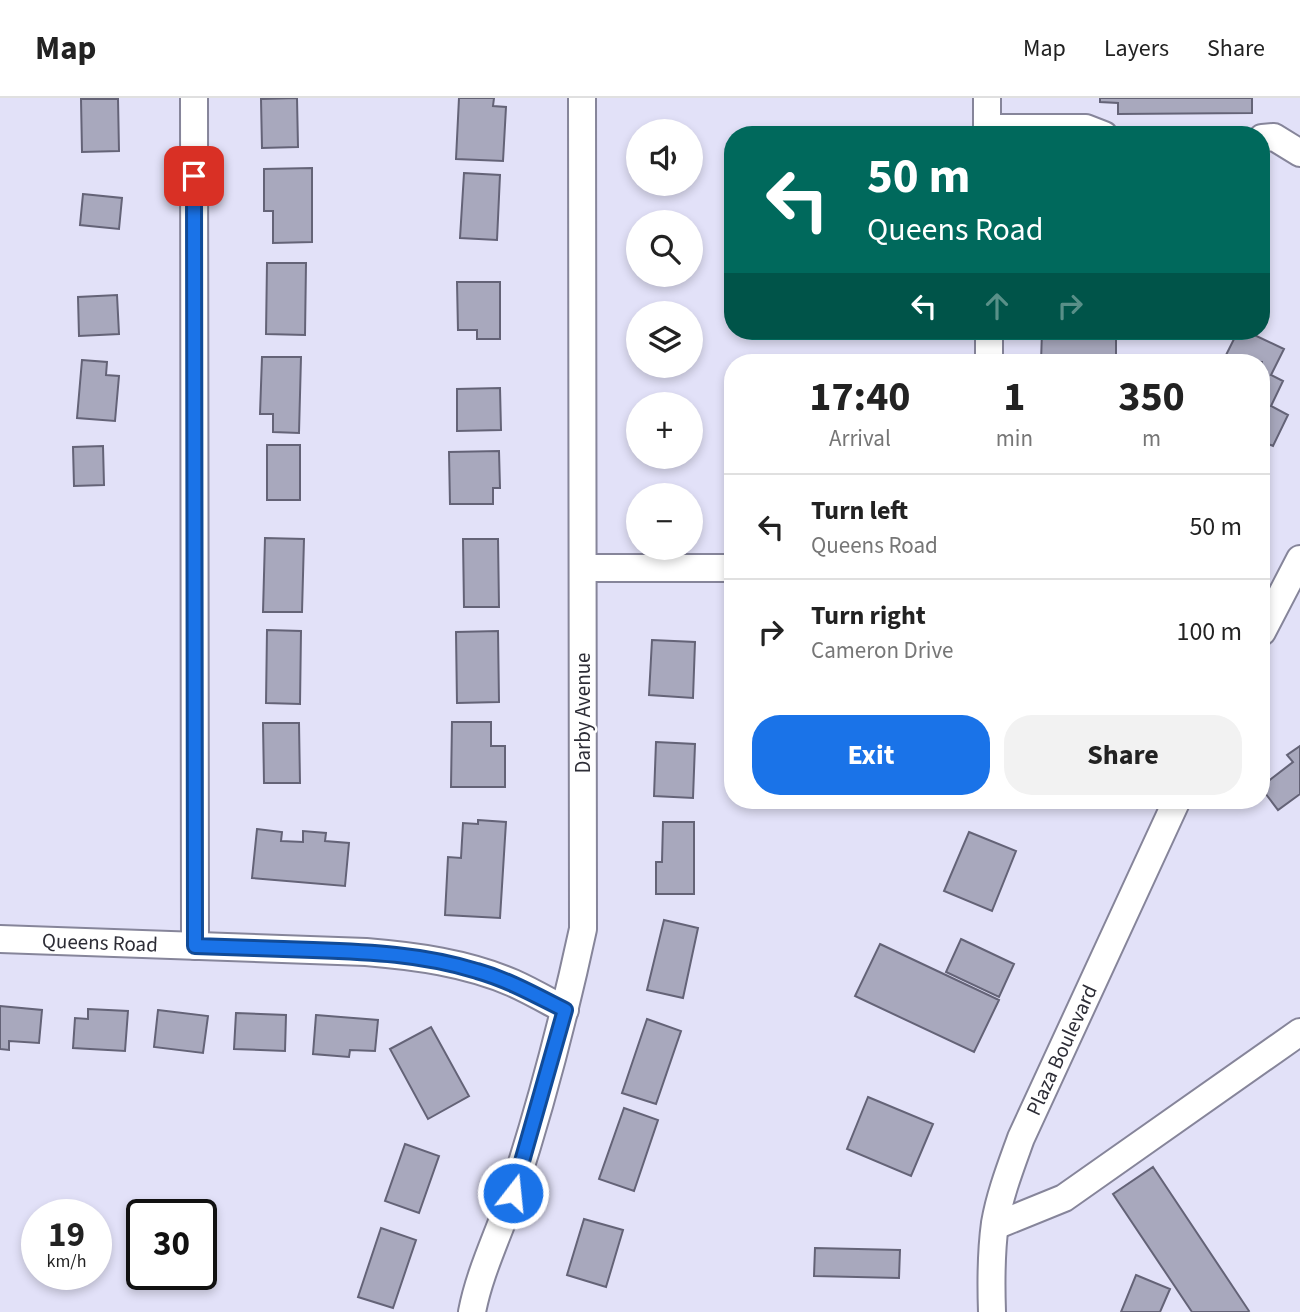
<!DOCTYPE html>
<html lang="en">
<head>
<meta charset="utf-8">
<style>
  body { margin:0; font-family:"Source Sans 3",sans-serif; background:#f2f2f2; color:#222; height:100vh; display:flex; flex-direction:column; font-size:26px; white-space:nowrap }
  * { box-sizing:border-box; margin:0 }
  p { font-size:23px; color:#767676 }
  .icon { flex:none; width:38px; height:38px; fill:none; stroke:currentColor; stroke-width:2; stroke-linecap:round; stroke-linejoin:round }
  .map { position:relative; flex:1; overflow:hidden }
  .sheet { position:absolute; left:724px; top:256px; width:546px; height:455px; display:flex; flex-direction:column; background:#fff; border-radius:28px; box-shadow:0 4px 10px #0003 }
  .sheet>* { flex:none }
  .guide { position:absolute; left:724px; top:28px; width:546px; height:214px; border-radius:28px; box-shadow:0 4px 10px #0003; background:#00695c; color:#fff; overflow:hidden }
  .buttons { position:absolute; left:626px; top:21px; display:grid; gap:14px }
  .buttons a { display:grid; place-items:center; width:77px; height:77px; border-radius:50%; background:#fff; box-shadow:0 4px 10px #0003; font-size:35px }
  .speed { position:absolute; left:21px; top:1101px; display:flex; gap:14px; font-size:35px; font-weight:700; text-align:center }
  .speed>* { display:grid; place-content:center; width:91px; height:91px; border-radius:50%; background:#fff; box-shadow:0 4px 10px #0003; line-height:1 }
  .speed small { font-size:18px; font-weight:400 }
  .speed .limit { border:4px solid #111; border-radius:10px; background:#fff; color:#111 }
  .pin { position:absolute; display:grid; place-items:center; width:60px; height:60px; color:#fff; margin:-30px; border-radius:14px; box-shadow:0 4px 10px #0006 }
  .me { position:absolute; width:77px; margin:-38px; rotate:16deg; stroke-linejoin:round; filter:drop-shadow(0 0 5px #0008) }
  .turn { display:flex; align-items:center; gap:24px; height:147px; padding:0 28px; font-size:32px }
  .turn .icon { width:91px; height:91px; stroke-width:2.5 }
  .turn b { display:block; font-size:49px; line-height:60px }
  .lanes { display:flex; align-items:center; height:66px; padding:0 28px; background:#0003; justify-content:center; gap:35px; direction:ltr }
  .lanes .off { opacity:.35 }
  .eta { display:flex; justify-content:space-evenly; align-items:center; height:119px; text-align:center }
  .eta b { font-size:42px; font-weight:700; line-height:49px }
  .button { display:flex; gap:14px; margin-top:auto; padding:14px 28px }
  .button a { flex:1; height:80px; border-radius:28px; background:#1a73e8; color:#fff; font-size:28px; font-weight:700; line-height:80px; text-align:center }
  .button a+a { background:#f2f2f2; color:#222 }
  ul { padding:0; list-style:none }
  li { display:flex; align-items:center; gap:21px; height:105px; padding:0 28px; border-top:2px solid #e0e0e0 }
  li div { flex:1 }
  li b { display:block; font-size:26px }
  li em { font-style:normal }
  header { display:flex; align-items:center; gap:42px; box-sizing:border-box; height:98px; padding:0 35px; background:#fff; border-bottom:2px solid #e0e0e0 }
  header strong { font-size:33px }
  nav { display:flex; gap:38px; margin-inline-start:auto; font-size:24px }
  .map>svg:first-child { display:block }
</style>
</head>
<body>
<header>
<strong>Map</strong>
<nav><a>Map</a><a>Layers</a><a>Share</a></nav>
</header>
<div class="map">
<svg width="1300" height="1214" viewBox="0 0 1300 1214">
  <rect width="100%" height="100%" fill="#e2e1f8"/>
  <path fill="#a8a8bd" stroke="#646377" stroke-width="2" d="M297,0L298,49L262,50L261,1Z
    M459,0H494L493,8L506,9L503,63L456,61Z
    M1100,0H1252V15L1118,16V5L1100,4Z
    M81,1H118L119,53L82,54Z
    M312,70V144L273,145V113H264V71Z
    M464,75L500,77L497,142L460,140Z
    M83,96L122,100L119,131L80,127Z
    M267,165H306L305,237L266,236Z
    M457,184H500V241H477V232H458Z
    M117,197L119,236L79,238L78,199Z
    M1042,233H1116V264H1041Z
    M1238,233H1246L1284,251L1271,277L1283,283L1271,308L1288,317L1273,348L1262,343V264H1235L1236,262L1226,257Z
    M262,259H301L299,335L273,334V316H260Z
    M82,262L107,264L106,277L119,278L115,323L77,320Z
    M500,290L501,332L457,333V291Z
    M267,347H300V402H267Z
    M103,348L104,387L74,388L73,349Z
    M499,353L500,390H493V406H450L449,354Z
    M265,440L304,441L302,514H263Z
    M463,441H498L499,509H464Z
    M267,532L301,533L300,606L266,605Z
    M498,533L499,604L457,605L456,534Z
    M652,542L695,544L693,600L649,597Z
    M452,624H491V648H505V689H451Z
    M263,625H299L300,685H264Z
    M656,644L695,646L693,700L654,698Z
    M1300,648V696L1278,712L1262,691V688L1293,664L1287,657Z
    M478,722L506,724L500,820L445,817L448,759L461,760L463,725L478,726Z
    M663,724H694V796H656V764H662Z
    M257,731L282,734L281,743L303,744V733L326,735L325,743L349,745L345,788L252,780Z
    M969,734L1016,753L992,813L944,793Z
    M664,822L698,830L683,900L647,892Z
    M961,841L1014,866L999,899L946,874Z
    M880,846L999,902L974,954L855,898Z
    M0,908L42,912L39,945L9,943V952L0,951Z
    M88,911L128,913L125,953L73,950L75,920L88,921Z
    M158,912L208,918L203,955L154,949Z
    M236,915L286,917L285,953L234,951Z
    M316,917L378,922L375,953L350,952L349,959L313,956Z
    M647,921L681,933L656,1006L622,995Z
    M431,929L469,998L428,1021L390,951Z
    M868,999L933,1026L911,1078L847,1051Z
    M624,1010L658,1022L634,1093L599,1081Z
    M405,1046L439,1058L419,1115L385,1103Z
    M1153,1069L1249,1213L1248,1214H1192L1113,1096Z
    M584,1121L623,1132L606,1189L567,1177Z
    M381,1130L416,1142L393,1210L358,1199Z
    M815,1150L900,1152L899,1180L814,1178Z
    M1136,1177L1170,1191L1160,1214H1121Z"/>
  <g fill="none" stroke-linecap="round" stroke-linejoin="round">
    <defs>
      <g id="minor">
        <path d="M194,0L195,848"/>
        <path d="M987,0V37"/>
        <path d="M987,30H1086L1104,37"/>
        <path d="M1262,40L1274,39L1300,55"/>
        <path d="M989,233V264"/>
        <path d="M583,470H733"/>
        <path d="M1262,534L1300,461"/>
        <path id="s1" d="M0,841L366,854C415,858 467,865 513,885C531,893 548,903 565,912"/>
        <path d="M995,1128L1064,1100L1300,934"/>
        <path d="M472,1214C480,1172 500,1134 513,1093C541,1007 564,919 583,831L582,0"/>
        <path id="s2" d="M992,1214C991,1185 991,1154 995,1125C1000,1096 1011,1068 1021,1040L1177,702"/>
      </g>
    </defs>
    <use href="#minor" stroke="#86859a" stroke-width="30"/>
    <use href="#minor" stroke="#fff" stroke-width="26"/>
  </g>
  <g fill="none" stroke-linecap="round" stroke-linejoin="round">
    <defs>
      <path id="route" d="M194,78L195,848C234,849 274,851 313,852C370,854 422,856 477,873C509,882 537,898 565,912L513,1095"/>
    </defs>
    <use href="#route" stroke="#114b97" stroke-width="18"/>
    <use href="#route" stroke="#1a73e8" stroke-width="12"/>
  </g>
  <g text-anchor="middle" dominant-baseline="central" stroke-width="5" stroke-linejoin="round" paint-order="stroke">
    <g font-size="21" fill="#2d2d36" stroke="#fff">
      <text transform="translate(583 615) rotate(-90)">Darby Avenue</text>
      <text stroke="none"><textPath href="#s1" startOffset="100">Queens Road</textPath></text>
      <text stroke="none"><textPath href="#s2" startOffset="275">Plaza Boulevard</textPath></text>
    </g>
  </g>
</svg>
<div class="buttons">
<a><svg class="icon" aria-label="sound" viewBox="0 0 24 24"><path d="M4 9h4l5-4v14l-5-4H4zM17 9q2 3 0 6"/></svg></a>
<a><svg class="icon" aria-label="search" viewBox="0 0 24 24"><circle cx="10" cy="10" r="6"/><path d="M15 15l6 6"/></svg></a>
<a><svg class="icon" aria-label="layers" viewBox="0 0 24 24"><path d="M12 4l9 5-9 5-9-5zM3 14l9 5 9-5"/></svg></a>
<a>+</a>
<a>−</a>
</div>
<div class="speed"><div>19<small>km/h</small></div><div class="limit">30</div></div>
<div class="pin" style="left:194px;top:78px;background:#d93025"><svg class="icon" aria-label="arrive" viewBox="0 0 24 24"><path d="M6 21V4h12l-3 4 3 4H6"/></svg></div>
<svg class="me" style="left:513px;top:1095px" viewBox="-20 -20 40 40"><circle r="17" fill="#1a73e8" stroke="#fff" stroke-width="3"/><path d="M0-11L8 9 0 5-8 9z" fill="#fff"/></svg>
<div class="guide">
<div class="turn"><svg class="icon" aria-label="left" viewBox="0 0 24 24"><path d="M17 20v-9H6M10 6l-5 5 5 5"/></svg><div><b>50 m</b>Queens Road</div></div>
<div class="lanes"><svg class="icon" aria-label="left" viewBox="0 0 24 24"><path d="M17 20v-9H6M10 6l-5 5 5 5"/></svg><svg class="icon off" aria-label="ahead" viewBox="0 0 24 24"><path d="M12 20V5M6 11l6-6 6 6"/></svg><svg class="icon off" aria-label="right" viewBox="0 0 24 24"><path d="M7 20v-9h11M14 6l5 5-5 5"/></svg></div>
</div>
<section class="sheet">
<div class="eta">
<div><b>17:40</b><p>Arrival</p></div>
<div><b>1</b><p>min</p></div>
<div><b>350</b><p>m</p></div>
</div>
<ul>
<li><svg class="icon" aria-label="left" viewBox="0 0 24 24"><path d="M17 20v-9H6M10 6l-5 5 5 5"/></svg><div><b>Turn left</b><p>Queens Road</p></div><em>50 m</em></li>
<li><svg class="icon" aria-label="right" viewBox="0 0 24 24"><path d="M7 20v-9h11M14 6l5 5-5 5"/></svg><div><b>Turn right</b><p>Cameron Drive</p></div><em>100 m</em></li>
</ul>
<div class="button"><a>Exit</a><a>Share</a></div>
</section>
</div>
</body>
</html>
